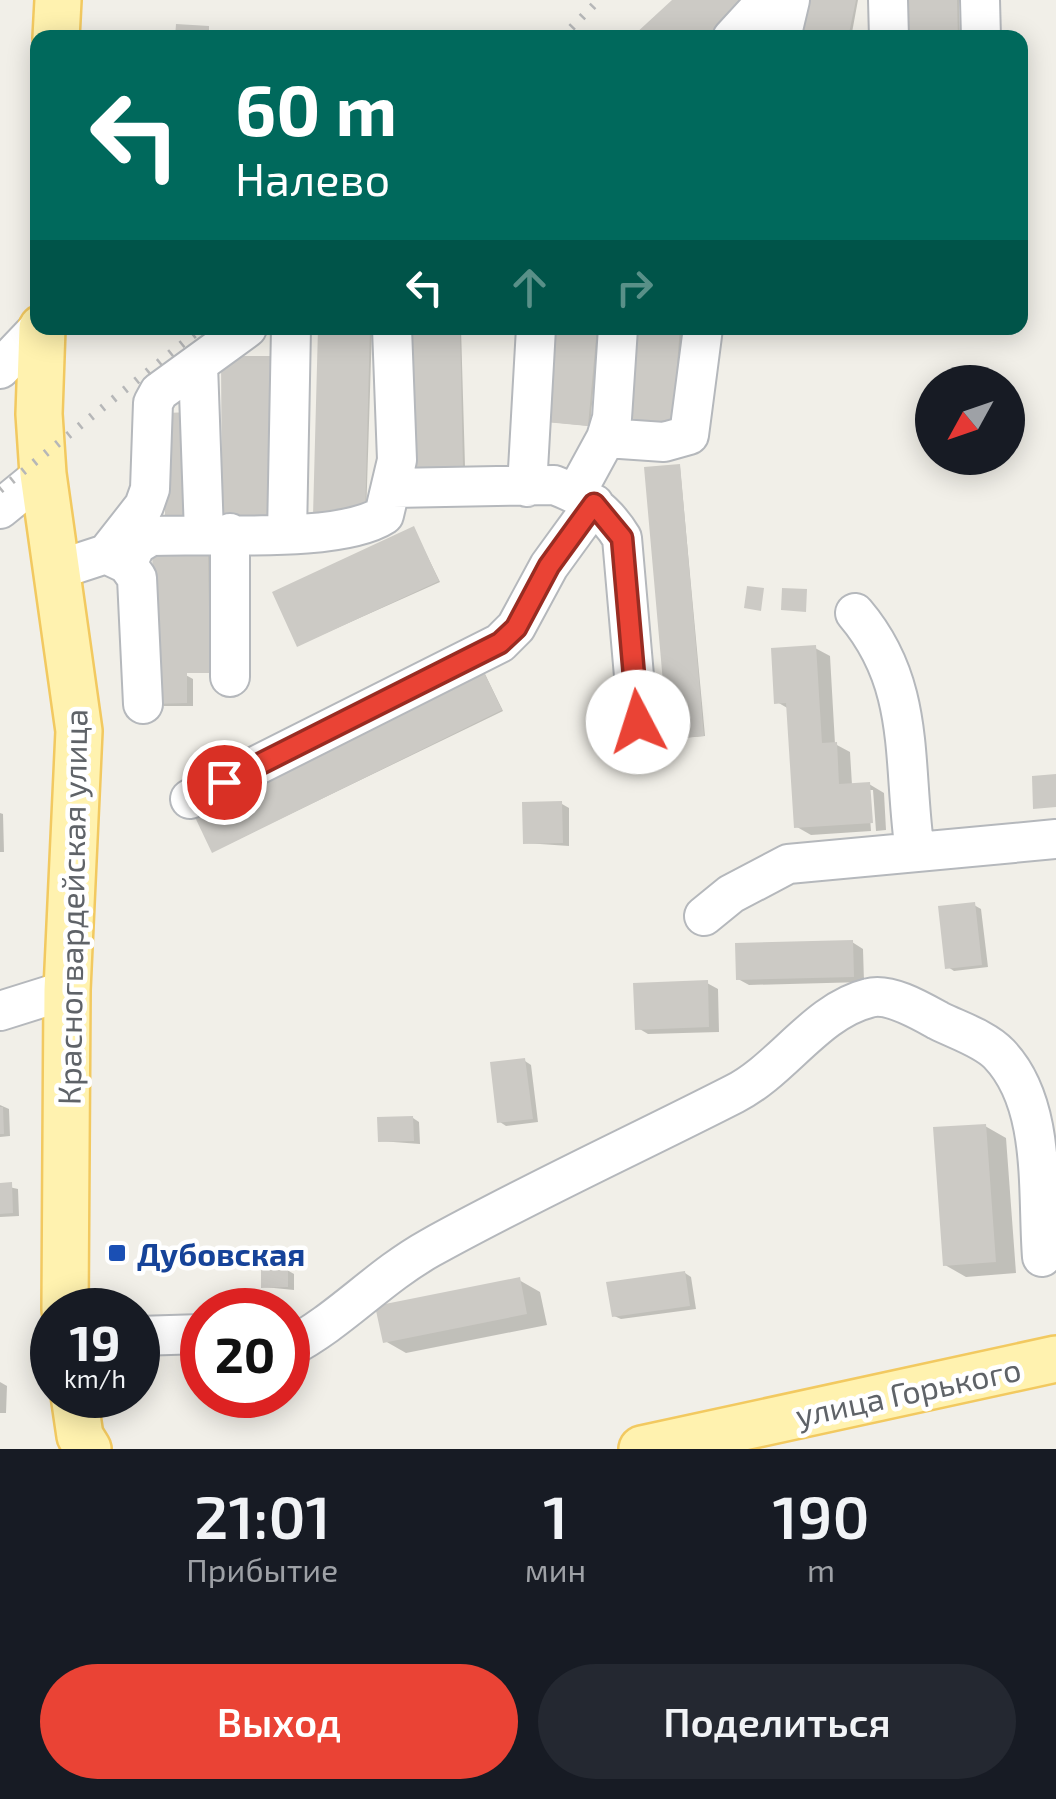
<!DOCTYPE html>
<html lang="ru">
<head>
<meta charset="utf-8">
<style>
  body { margin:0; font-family:"Exo 2",sans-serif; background:#242831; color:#f1f3f6; height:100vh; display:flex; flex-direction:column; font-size:38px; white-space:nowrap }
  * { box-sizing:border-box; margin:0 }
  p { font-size:32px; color:#9ea1a6 }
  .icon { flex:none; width:55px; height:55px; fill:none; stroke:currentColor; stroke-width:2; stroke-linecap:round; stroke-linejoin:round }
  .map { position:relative; height:1449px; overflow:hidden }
  .side { display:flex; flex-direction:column; background:#171b24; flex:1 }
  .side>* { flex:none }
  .banner { position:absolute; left:30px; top:30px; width:998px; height:305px; border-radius:20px; box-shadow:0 5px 25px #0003; background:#00695c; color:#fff; overflow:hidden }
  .needle { width:65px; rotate:230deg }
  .controls { position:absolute; left:915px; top:365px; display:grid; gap:20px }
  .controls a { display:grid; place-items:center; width:110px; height:110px; border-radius:50%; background:#171b24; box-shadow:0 5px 25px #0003; font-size:50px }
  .speed { position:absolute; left:30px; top:1288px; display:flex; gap:20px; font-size:50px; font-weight:700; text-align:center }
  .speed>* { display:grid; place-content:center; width:130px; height:130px; border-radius:50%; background:#171b24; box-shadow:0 5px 25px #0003; line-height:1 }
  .speed small { font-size:25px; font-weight:400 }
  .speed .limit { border:15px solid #d22; background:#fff; color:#111 }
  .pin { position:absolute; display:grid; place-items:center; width:85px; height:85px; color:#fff; margin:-42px; border:5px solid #fff; border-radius:50%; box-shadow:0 2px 10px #0007 }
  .me { position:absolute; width:110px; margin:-55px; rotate:355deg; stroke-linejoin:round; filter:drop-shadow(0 0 8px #0008) }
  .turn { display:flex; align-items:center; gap:35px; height:210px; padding:0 40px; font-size:45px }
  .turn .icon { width:130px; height:130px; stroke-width:2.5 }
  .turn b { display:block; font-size:70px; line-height:85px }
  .lanes { display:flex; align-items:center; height:95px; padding:0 40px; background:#0003; justify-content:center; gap:50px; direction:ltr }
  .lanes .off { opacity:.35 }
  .eta { display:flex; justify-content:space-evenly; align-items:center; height:170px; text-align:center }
  .eta b { font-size:60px; font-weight:600; line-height:70px }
  .cta { display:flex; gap:20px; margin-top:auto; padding:20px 40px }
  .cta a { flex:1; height:115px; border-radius:60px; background:#ea4335; color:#fff; font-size:40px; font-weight:600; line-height:115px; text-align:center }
  .cta a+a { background:#242831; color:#f1f3f6 }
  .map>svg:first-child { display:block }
</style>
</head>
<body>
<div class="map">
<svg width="1056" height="1449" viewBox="0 0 1056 1449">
  <rect width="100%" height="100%" fill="#f1efe8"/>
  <path fill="#0003" d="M804,0H858L851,38H797Z
    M905,0H959L960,38H906Z
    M320,328H372L366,518L315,515Z
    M406,328H461L465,466L412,468Z
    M546,328H599L590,426L540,421Z
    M629,328H682L674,427Z
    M224,359L272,360L273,520Z
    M680,467L705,736L673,739L670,738Z
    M414,529L440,582L299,645Z
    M210,547L212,673H182L193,679V706H164L158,702Z
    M815,648L830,656L835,744L850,752L852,785L869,784L884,793L886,830L876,831L873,790H868L871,831L811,835L797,827L789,709L777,702Z
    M485,674L503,711L214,851Z
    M562,804L569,808V846L525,843Z
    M0,813L3,814L4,852H0Z
    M974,905L981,909L988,967L954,971L948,967Z
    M852,942L863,949L864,982L749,985L738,979Z
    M707,983L718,989L719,1032L648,1034L638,1028Z
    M525,1061L531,1065L538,1122L506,1126L500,1122Z
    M0,1105L9,1109L10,1136L0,1137Z
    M413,1118L419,1122L420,1144L380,1141Z
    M985,1126L1006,1138L1016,1273L966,1277L945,1265Z
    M0,1185L18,1189L19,1216L0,1217Z
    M287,1270L294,1274V1290L264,1287Z
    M685,1273L691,1277L696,1309L621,1319L614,1316Z
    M519,1280L540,1292L547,1325L406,1353L385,1341Z
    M0,1382L7,1386L6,1413H0Z"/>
  <path fill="#cccac5" d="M672,0H745L704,38H636L634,35Z
    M801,0H856L848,38H794Z
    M902,0H957L958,38H903Z
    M176,24L209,26V38H175Z
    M318,328H370L365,518L313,516Z
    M403,328H460L463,466L407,468Z
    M543,328H597L588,426L535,421Z
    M627,328H680L672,427L619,423Z
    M221,356H270L271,520H222Z
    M193,412V516H165V413Z
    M680,464L704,736L668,739L644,467Z
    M414,526L439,581L297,647L272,592Z
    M152,543H208L210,673H187V703L155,704Z
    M747,586L764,588L761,611L744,608Z
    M782,588L807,589L806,612L781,610Z
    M816,645L822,743L837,742L839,784L870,782L873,823L794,828L786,703L774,704L771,648Z
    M483,670L502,710L212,853L193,813Z
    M1056,774V807L1033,809L1032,776Z
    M562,801L563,843L523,844L522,802Z
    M975,902L982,965L945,969L938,906Z
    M853,940L854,977L736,980L735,943Z
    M708,980L709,1027L635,1030L633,983Z
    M525,1058L533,1119L497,1123L490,1062Z
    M0,1107H3L4,1134H0Z
    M413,1116L414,1141L378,1142L377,1117Z
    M986,1124L996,1262L943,1266L933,1127Z
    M12,1182L13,1213L0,1214V1183Z
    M288,1267V1287L261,1288V1268Z
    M685,1271L690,1306L612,1317L606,1282Z
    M520,1277L527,1314L383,1343L375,1306Z"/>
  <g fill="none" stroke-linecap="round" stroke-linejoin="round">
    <defs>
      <path id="minor" d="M888,0L889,38
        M980,0L981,38
        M732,38L767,0
        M781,38L790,0
        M198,365L204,533
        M0,369L39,328
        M606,438L664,442L689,435L703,328
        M527,487L536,328
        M393,488L554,485C584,496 605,510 622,538L638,722
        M576,493L606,438L612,418L618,328
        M0,509L43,474
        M230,533V677
        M287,534L291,328
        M108,552L144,506L150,489L153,403L159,392L247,328
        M127,564L136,545L151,536C209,533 339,544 384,515L397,460L392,328
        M54,571L106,554L127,564L137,578L143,704
        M855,613C917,686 902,763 915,852
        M190,799L500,643L516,627L549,566L594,504
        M704,916L731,894L788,864L1056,839
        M0,1011L67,990
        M138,1336L202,1334
        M288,1348C339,1322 378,1277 430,1248C529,1193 632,1146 734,1094C782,1070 816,1011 869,998C889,992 921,1011 939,1021C957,1030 985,1039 999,1054C1047,1104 1037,1192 1042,1257"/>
      <path id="major" d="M56,38L58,0
        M42,328L39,414L43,474L79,731L67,990L65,1310
        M74,1395L80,1436L88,1449
        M642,1449L1056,1359"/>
    </defs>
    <use href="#minor" stroke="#b5b8bc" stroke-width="42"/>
    <use href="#major" stroke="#f2c960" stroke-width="50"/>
    <use href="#minor" stroke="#fff" stroke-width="38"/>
    <use href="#major" stroke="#fff2af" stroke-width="45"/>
    <path stroke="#b6b7b8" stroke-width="8" stroke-dasharray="2.5 12" stroke-linecap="butt" d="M561,38L599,0
      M0,490L202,328"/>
  </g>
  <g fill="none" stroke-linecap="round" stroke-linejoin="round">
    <defs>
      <path id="route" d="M224,782L500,643L516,628L549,566L594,504L622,538L638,722"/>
    </defs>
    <use href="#route" stroke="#982c22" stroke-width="25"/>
    <use href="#route" stroke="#ea4335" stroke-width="18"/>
  </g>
  <rect fill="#1a4fb4" stroke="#fff" stroke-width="4" x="107" y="1243" width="20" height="20" rx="5"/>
  <g text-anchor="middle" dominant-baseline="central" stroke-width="9" stroke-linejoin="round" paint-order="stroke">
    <g font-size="32" fill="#5f6368" stroke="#fff">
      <text transform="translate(71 907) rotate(-89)">Красногвардейская улица</text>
      <text transform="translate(908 1391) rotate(-12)">улица Горького</text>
    </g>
    <g font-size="32" font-weight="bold" fill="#164399" stroke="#fff" text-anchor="start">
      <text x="137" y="1253">Дубовская</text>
    </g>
  </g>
</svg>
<div class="controls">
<a><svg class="needle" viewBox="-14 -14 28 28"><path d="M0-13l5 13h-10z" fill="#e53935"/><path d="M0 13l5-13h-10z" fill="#9ea1a6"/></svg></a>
</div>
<div class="speed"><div>19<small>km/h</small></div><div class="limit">20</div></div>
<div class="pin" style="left:224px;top:782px;background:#d93025"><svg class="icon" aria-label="arrive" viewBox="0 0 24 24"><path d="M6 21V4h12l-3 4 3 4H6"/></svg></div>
<svg class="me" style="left:638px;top:722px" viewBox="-20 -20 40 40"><circle r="19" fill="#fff"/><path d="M0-13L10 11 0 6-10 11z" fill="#ea4335"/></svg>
<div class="banner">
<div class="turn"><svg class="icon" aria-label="left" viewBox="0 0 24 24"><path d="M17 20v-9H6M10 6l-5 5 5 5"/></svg><div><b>60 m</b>Налево</div></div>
<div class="lanes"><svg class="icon" aria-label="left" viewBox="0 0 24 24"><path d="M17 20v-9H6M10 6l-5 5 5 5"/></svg><svg class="icon off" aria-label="ahead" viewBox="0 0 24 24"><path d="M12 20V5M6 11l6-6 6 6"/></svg><svg class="icon off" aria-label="right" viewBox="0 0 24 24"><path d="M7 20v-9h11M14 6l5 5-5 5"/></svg></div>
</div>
</div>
<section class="side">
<div class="eta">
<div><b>21:01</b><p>Прибытие</p></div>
<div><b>1</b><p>мин</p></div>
<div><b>190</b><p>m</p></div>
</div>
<div class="cta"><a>Выход</a><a>Поделиться</a></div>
</section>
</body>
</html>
